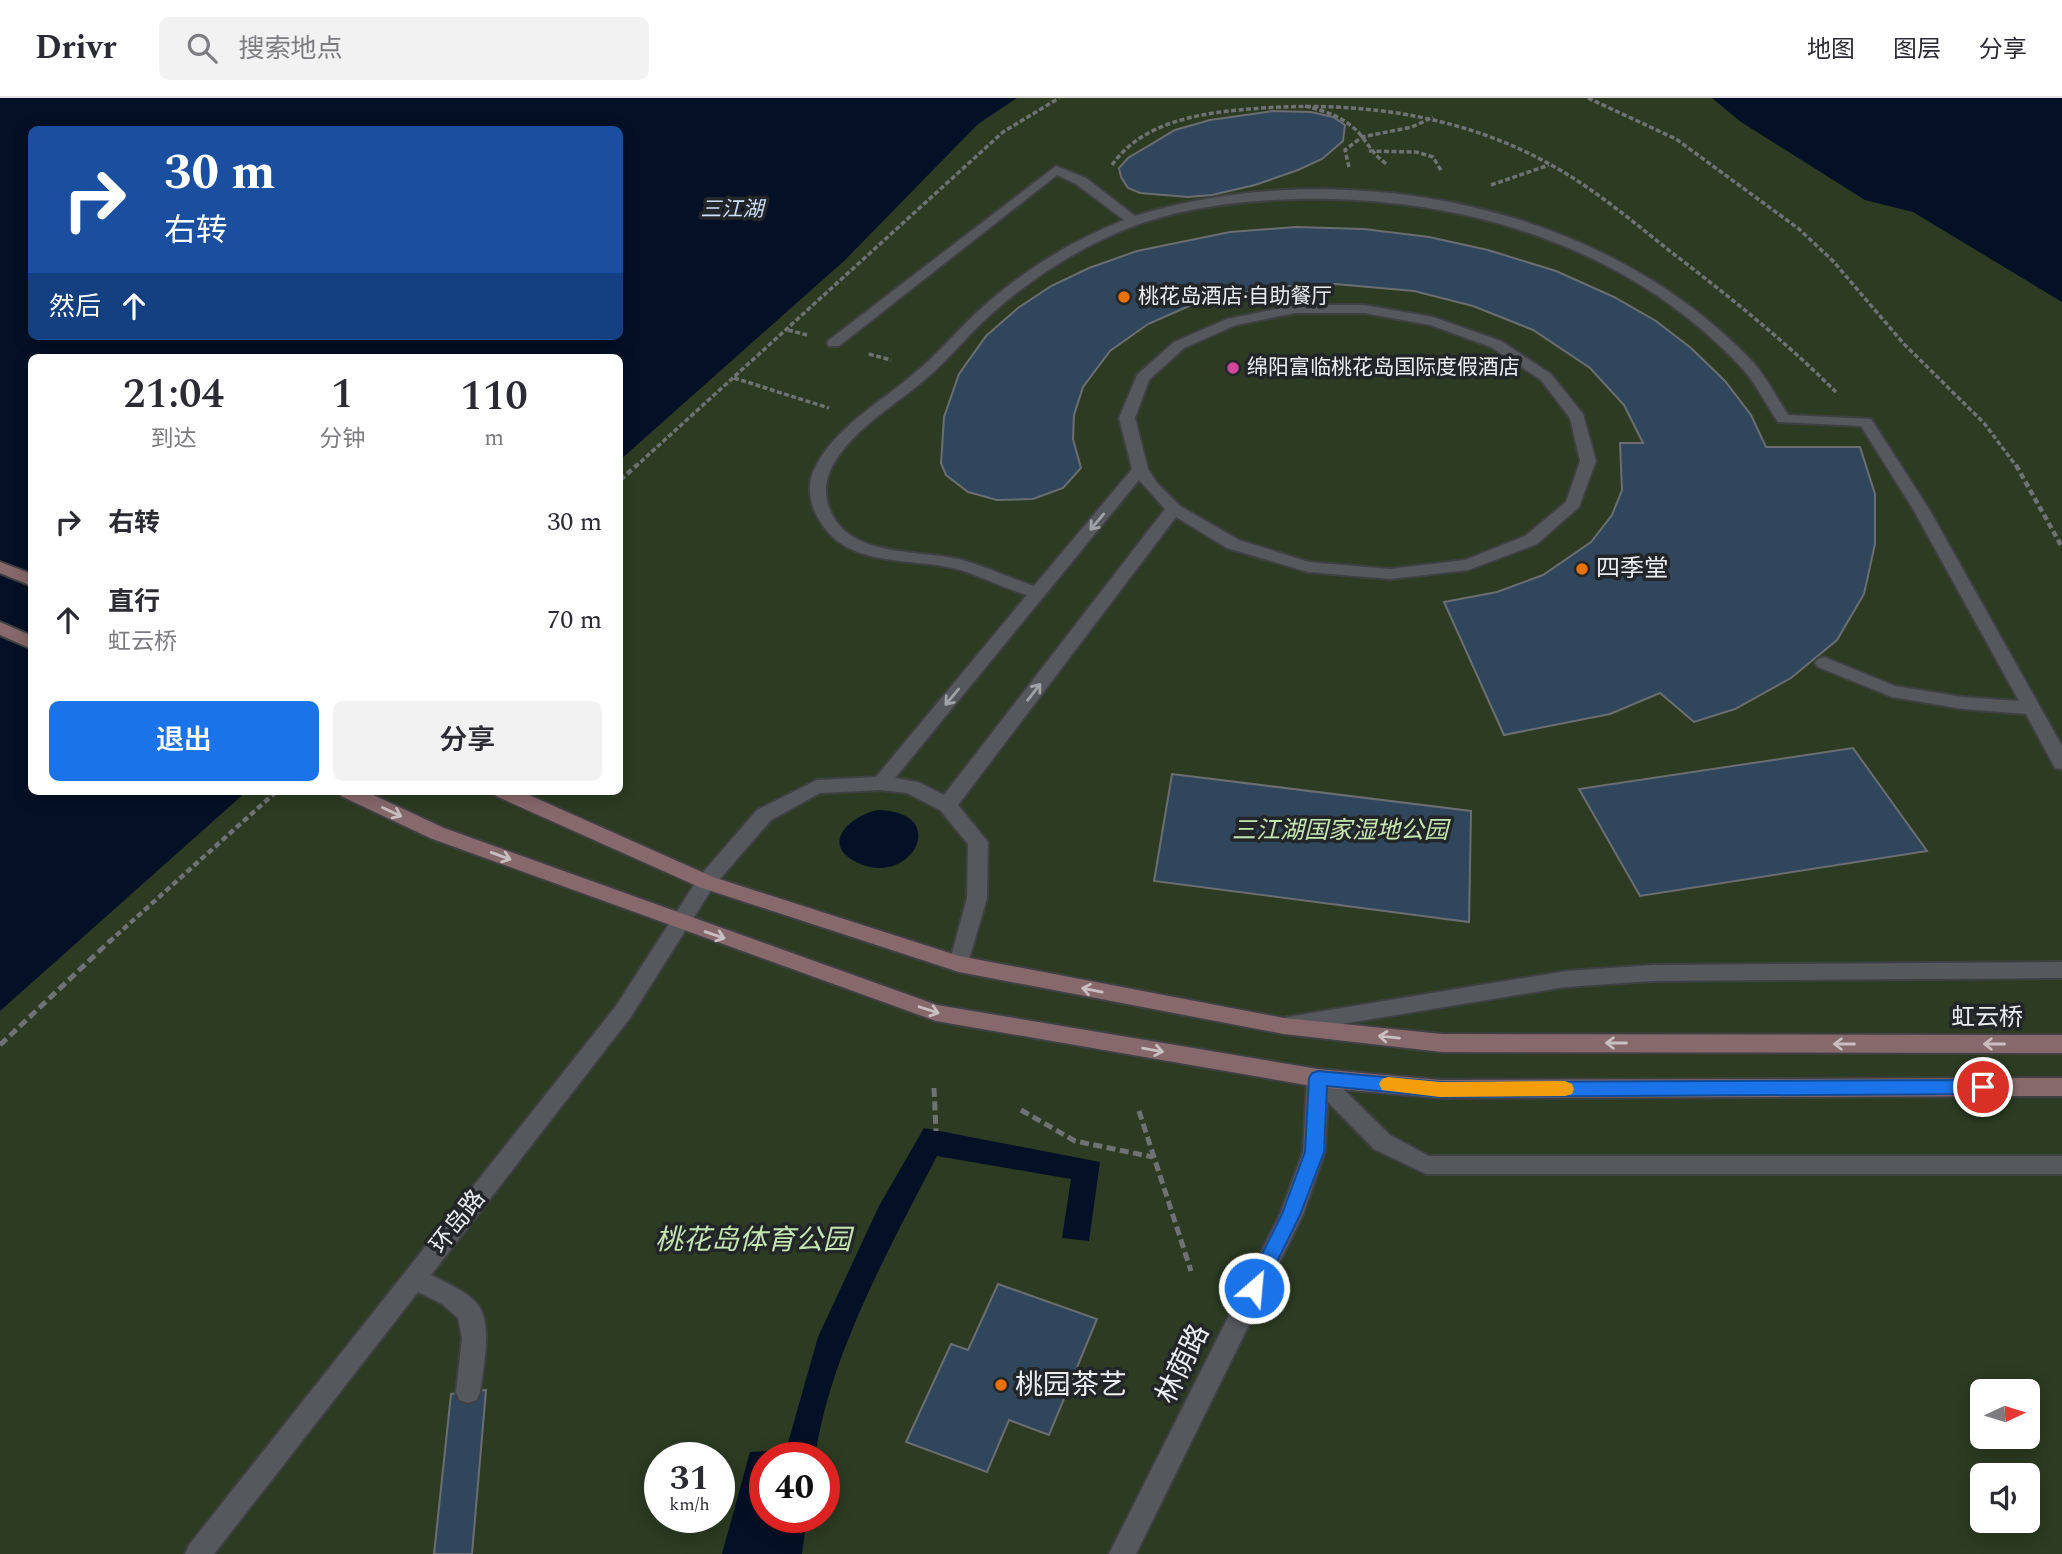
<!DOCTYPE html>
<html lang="zh">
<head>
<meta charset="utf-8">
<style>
  body { margin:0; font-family:Spectral,"Noto Sans SC",serif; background:#f2f2f3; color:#2b2b33; height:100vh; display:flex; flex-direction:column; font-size:26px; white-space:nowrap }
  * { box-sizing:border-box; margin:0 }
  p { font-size:23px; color:#7c7c81 }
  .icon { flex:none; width:38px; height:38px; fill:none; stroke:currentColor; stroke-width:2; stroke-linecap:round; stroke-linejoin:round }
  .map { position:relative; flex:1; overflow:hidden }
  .sheet { position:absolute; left:28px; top:256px; width:595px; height:441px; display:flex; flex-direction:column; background:#fff; border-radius:10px; box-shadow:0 4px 18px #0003 }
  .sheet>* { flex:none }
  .banner { position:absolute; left:28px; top:28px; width:595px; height:214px; border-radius:10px; box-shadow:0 4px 18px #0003; background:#1a4fa0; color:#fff; overflow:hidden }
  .needle { width:46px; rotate:86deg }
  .fabs { position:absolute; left:1970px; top:1281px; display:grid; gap:14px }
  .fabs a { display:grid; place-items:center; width:70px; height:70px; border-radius:10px; background:#fff; box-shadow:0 4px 18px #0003; font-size:35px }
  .speed { position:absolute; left:644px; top:1344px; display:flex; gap:14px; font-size:35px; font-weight:700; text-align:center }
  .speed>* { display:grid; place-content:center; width:91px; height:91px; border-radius:50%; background:#fff; box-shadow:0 4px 18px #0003; line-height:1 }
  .speed small { font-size:18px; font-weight:400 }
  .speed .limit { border:10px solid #d22; background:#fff; color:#111 }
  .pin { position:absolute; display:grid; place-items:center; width:60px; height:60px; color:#fff; margin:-30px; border:4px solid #fff; border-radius:50%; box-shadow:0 2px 7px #0007 }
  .me { position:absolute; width:77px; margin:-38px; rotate:27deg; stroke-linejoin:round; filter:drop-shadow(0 0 5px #0008) }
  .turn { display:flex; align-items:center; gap:24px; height:147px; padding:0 21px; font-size:32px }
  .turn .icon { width:91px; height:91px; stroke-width:2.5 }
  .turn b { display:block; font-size:49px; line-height:60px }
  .then { display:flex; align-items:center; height:66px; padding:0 21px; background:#0003; gap:14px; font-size:26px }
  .eta { display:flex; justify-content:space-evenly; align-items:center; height:119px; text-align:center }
  .eta b { font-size:42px; font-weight:600; line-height:49px }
  .action { display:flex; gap:14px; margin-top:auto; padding:14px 21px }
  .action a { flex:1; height:80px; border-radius:10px; background:#1a73e8; color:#fff; font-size:28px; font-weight:600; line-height:80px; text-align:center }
  .action a+a { background:#f2f2f3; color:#2b2b33 }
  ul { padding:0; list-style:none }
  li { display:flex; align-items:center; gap:21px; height:98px; padding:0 21px }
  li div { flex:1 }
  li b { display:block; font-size:26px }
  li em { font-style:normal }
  header { display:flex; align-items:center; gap:42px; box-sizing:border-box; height:98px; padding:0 35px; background:#fff; border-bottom:2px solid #e1e1e2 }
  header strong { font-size:33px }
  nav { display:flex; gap:38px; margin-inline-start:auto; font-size:24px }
  .search { width:490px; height:63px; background:#f2f2f3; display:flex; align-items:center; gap:18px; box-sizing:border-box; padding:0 24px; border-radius:10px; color:#7c7c81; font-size:26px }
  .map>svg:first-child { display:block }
</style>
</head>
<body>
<header>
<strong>Drivr</strong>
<div class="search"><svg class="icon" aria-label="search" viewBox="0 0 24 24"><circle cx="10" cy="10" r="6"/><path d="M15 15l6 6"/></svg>搜索地点</div>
<nav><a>地图</a><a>图层</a><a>分享</a></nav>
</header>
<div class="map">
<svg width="2062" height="1456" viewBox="0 0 2062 1456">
  <rect width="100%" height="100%" fill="#232629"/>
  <path fill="#2c3b22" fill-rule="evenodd" d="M0,0H2062V1456H0ZM32,32H620V238H32ZM32,259H620V693H32ZM1983,1293H2028V1339H1983ZM660,1360H719V1419H660ZM765,1360H824V1419H765ZM1983,1377H2028V1423H1983Z"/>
  <path fill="#041025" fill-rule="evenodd" d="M0,0H1017L978,26L844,163L620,362V259H32V693H247L0,913ZM32,32H620V238H32Z
    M1712,0H2062V204L1913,114L1865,102L1741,24Z
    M878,712C954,714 909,792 856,764C819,745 852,717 878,712Z
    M924,1030L1100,1064L1089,1143L1062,1140L1071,1081L937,1058C890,1149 829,1258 815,1360H765V1419H807L802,1456H722L750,1354L786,1352L818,1239L879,1108Z"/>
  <path fill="#30465d" stroke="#6b6e71" stroke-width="2" d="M1273,13L1311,14L1333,19L1345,27L1343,43L1322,61L1298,72L1255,87L1212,97L1188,99L1140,95L1128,90L1121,79L1119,70L1128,60L1175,32L1210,22Z
    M1296,129L1364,131L1429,139L1488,152L1556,173L1614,199L1656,223L1691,250L1725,283L1751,317L1766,349H1860L1875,396V446L1864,496L1837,542L1791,580L1735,611L1694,624L1660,595L1610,616L1504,637L1444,504L1497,494L1543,477L1591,444L1612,417L1622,392L1620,345H1643L1624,307L1590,270L1533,232L1473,208L1414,193L1335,186L1271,189L1196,205L1148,226L1110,253L1083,289L1074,317L1073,341L1081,370L1063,390L1033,401L997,402L968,394L946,377L941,365L944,319L959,276L986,238L1018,210L1051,188L1089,170L1137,153L1230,134Z
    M1853,650L1927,753L1640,798L1579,691Z
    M1172,676L1471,713L1469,824L1154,783Z
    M998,1186L1097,1221L1049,1337L1009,1322L987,1374L906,1344L951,1246L968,1252Z
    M486,1292L472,1456H434L451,1296Z"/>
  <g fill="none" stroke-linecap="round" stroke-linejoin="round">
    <defs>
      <path id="service" d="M1056,68L1086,80L1135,118C1340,55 1597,103 1749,260C1765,276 1775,297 1788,317L1871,321L1929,411L2062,648V671L2055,670L2026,616L1963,611L1892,599L1818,569L1815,565L1818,561L1824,559L1895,588L1963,599L2019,603L1913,411L1861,328L1778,324C1765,305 1755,283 1739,267C1625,146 1460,98 1297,101C1233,103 1167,111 1108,139C1064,159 1023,187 987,220C965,240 947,264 923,283C889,313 805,359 831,414C852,461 922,451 962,462C987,469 1010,480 1034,488L1132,371L1119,320L1137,277L1174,244L1227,221L1295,207H1364L1433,219L1501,243L1551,276L1583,316L1596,363L1579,409L1537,446L1468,472L1390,481L1308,474L1227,450L1176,419L958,707L988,744L987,800L966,872L959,874L952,872L949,866L967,800L968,746L940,712L907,695L881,692L820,695L771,722L713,789L630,920L431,1177C446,1185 467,1193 478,1207C493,1226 483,1271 480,1294L477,1302L468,1305L459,1302L456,1294L462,1240L458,1220L442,1206L418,1194L214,1456H185L189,1447L616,908L699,779L757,712L817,682L876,679L1027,497C1003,490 981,478 957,471C916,460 857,469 827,433C813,416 805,395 813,374C832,331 877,307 911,278C935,259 954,236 976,215C1018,176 1070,143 1124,122L1076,86L1057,77L839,248H829L827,245L829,242ZM1295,215H1364L1430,227L1491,249L1541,282L1570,320L1580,363L1566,404L1525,438L1465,462L1390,471L1309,464L1239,442L1180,408L1157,385L1148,371L1135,320L1149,282L1184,250L1236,227ZM1139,382L1165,411L944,697L918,684L895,680Z"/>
      <path id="minor" d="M2062,864V880L1653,883L1566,889L1287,935L1280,933L1276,927L1280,921L1287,919L1566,873L1653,867Z
        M1318,971L1326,974L1390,1037L1429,1058H2062V1076H1426L1374,1051L1310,986L1307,980L1310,974Z"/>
      <path id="tertiary" d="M1318,971L1326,974L1329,980L1325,1054L1303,1117L1136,1456H1109L1280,1116L1303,1054L1307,980L1310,974Z"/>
      <path id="secondary" d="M0,464L32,476V488L0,475Z
        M0,524L32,538V551L0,537Z
        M339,693H365L444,730L937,907L1318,971L1440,982L2062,980V998L1440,1000L1318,989L936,923L430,740L341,698Z
        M494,693H520L713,779L959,858L1284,920L1442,936L2062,937V955L1442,954L1284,936L959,874L699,789L496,698Z"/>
    </defs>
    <use href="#service" stroke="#3e4042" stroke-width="4"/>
    <use href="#minor" stroke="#3e4042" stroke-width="4"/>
    <use href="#tertiary" stroke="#3e4042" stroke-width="4"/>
    <use href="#secondary" stroke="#3e4042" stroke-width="4"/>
    <path stroke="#6f7274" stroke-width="3.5" stroke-dasharray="5 2.5" stroke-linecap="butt" d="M1588,0L1676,41L1799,131L1833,163L1904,246L1984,325L2017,369
      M1305,8C1325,13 1344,19 1359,35C1369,47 1374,58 1388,67
      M1369,53L1416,54L1433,59L1442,74
      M1112,67C1142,24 1200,15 1249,11C1358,2 1465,16 1560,72C1601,96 1638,128 1675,157C1731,200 1786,244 1836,294
      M1349,69L1345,52L1362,39L1412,29L1433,19
      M1491,87L1549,67
      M788,232L807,237
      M869,256L891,262
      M734,280L829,310
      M635,369L1003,34L1059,0"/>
    <path stroke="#6f7274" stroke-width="4.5" stroke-dasharray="6 3.5" stroke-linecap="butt" d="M2016,367L2062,449
      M620,382L637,367
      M109,844L277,693"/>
    <path stroke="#6f7274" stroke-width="5" stroke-dasharray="9 4.5" stroke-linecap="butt" d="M0,947L111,842
      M934,990L936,1033
      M1021,1012L1075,1043L1153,1059
      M1139,1013L1191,1173"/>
    <use href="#service" fill="#55585c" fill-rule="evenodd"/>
    <use href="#minor" fill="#55585c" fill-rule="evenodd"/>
    <use href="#tertiary" fill="#55585c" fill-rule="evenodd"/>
    <use href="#secondary" fill="#88696b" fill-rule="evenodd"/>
  </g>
  <defs><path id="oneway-shaft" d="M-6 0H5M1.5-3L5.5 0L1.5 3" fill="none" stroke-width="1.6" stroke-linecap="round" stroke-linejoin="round" transform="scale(1.75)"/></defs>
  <g stroke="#a0a2a6">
    <use href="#oneway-shaft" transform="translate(1097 424) rotate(130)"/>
    <use href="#oneway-shaft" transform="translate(1034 594) rotate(-52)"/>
    <use href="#oneway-shaft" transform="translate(952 599) rotate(130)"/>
  </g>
  <g stroke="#c8bfc1">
    <use href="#oneway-shaft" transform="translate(392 714) rotate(25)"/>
    <use href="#oneway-shaft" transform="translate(501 758) rotate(20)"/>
    <use href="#oneway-shaft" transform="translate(715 837) rotate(19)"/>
    <use href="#oneway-shaft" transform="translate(1092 892) rotate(-169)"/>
    <use href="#oneway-shaft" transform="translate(929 912) rotate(18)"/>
    <use href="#oneway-shaft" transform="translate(1389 939) rotate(-174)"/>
    <use href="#oneway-shaft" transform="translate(1616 945) rotate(-180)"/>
    <use href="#oneway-shaft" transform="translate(1844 946) rotate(-180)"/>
    <use href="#oneway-shaft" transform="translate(1994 946) rotate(180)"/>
    <use href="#oneway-shaft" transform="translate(1153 952) rotate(10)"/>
  </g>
  <path fill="#1a73e8" stroke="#114b97" stroke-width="2" d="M1318,973L1440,984L1983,982L1989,984L1992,989L1989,994L1983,996L1440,999L1327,988L1324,1054L1300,1117L1261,1196L1254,1198L1247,1196L1245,1190L1282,1116L1305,1054L1309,980L1312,975Z"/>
  <path fill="#f59e0b" d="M1388,979L1440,984L1565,983L1572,986L1574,991L1572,996L1565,998L1440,999L1382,992L1379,986L1382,981Z"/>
  <g fill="#e8710a" stroke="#232629" stroke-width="2.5">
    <circle cx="1124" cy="199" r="7"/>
    <circle cx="1582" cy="471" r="7"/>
    <circle cx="1001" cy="1287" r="7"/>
  </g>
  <circle fill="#d1479c" stroke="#232629" stroke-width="2.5" cx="1233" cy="270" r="7"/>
  <g text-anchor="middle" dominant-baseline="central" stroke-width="7" stroke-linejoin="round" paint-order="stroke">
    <g font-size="21" font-style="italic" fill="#ccdffd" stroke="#232629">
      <text x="732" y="112">三江湖</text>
    </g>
    <g font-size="21" fill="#ebedef" stroke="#232629" text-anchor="start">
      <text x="1138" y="199">桃花岛酒店·自助餐厅</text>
      <text x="1247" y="270">绵阳富临桃花岛国际度假酒店</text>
    </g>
    <g font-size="24" fill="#ebedef" stroke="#232629" text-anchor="start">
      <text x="1596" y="471">四季堂</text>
    </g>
    <g font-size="24" font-style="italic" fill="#c5e5b0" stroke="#232629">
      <text x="1340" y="733">三江湖国家湿地公园</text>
    </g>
    <g font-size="24" fill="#ebedef" stroke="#232629">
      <text x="1987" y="920">虹云桥</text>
      <text transform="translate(458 1124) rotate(-52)">环岛路</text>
    </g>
    <g font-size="28" font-style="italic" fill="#c5e5b0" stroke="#232629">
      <text x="753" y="1142">桃花岛体育公园</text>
    </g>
    <g font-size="28" fill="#ebedef" stroke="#232629">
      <text transform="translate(1183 1266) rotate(-64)">林荫路</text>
    </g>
    <g font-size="28" fill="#ebedef" stroke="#232629" text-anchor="start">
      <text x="1015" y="1287">桃园茶艺</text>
    </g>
  </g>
</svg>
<div class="fabs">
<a><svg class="needle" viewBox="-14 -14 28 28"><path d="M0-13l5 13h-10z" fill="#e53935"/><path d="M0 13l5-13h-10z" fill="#7c7c81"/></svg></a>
<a><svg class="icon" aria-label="sound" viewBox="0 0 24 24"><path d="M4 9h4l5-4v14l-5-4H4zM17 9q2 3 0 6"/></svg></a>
</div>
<div class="speed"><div>31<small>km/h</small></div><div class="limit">40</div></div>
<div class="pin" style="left:1983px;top:989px;background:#d93025"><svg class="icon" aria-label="arrive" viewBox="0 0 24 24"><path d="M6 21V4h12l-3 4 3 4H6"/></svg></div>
<svg class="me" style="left:1254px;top:1190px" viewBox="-20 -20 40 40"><circle r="17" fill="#1a73e8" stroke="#fff" stroke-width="3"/><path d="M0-11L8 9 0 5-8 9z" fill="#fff"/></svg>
<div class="banner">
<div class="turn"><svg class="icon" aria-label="right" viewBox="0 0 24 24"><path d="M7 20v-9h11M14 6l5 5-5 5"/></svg><div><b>30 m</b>右转</div></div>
<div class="then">然后<svg class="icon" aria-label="ahead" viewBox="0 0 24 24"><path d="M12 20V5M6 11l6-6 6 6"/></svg></div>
</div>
<section class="sheet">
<div class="eta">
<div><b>21:04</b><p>到达</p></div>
<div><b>1</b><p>分钟</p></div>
<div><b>110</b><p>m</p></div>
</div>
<ul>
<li><svg class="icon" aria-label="right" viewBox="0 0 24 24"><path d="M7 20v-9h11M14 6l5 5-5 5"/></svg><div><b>右转</b></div><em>30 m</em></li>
<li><svg class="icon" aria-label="ahead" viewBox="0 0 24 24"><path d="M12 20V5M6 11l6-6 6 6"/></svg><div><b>直行</b><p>虹云桥</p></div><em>70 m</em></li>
</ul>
<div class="action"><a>退出</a><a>分享</a></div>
</section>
</div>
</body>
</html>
